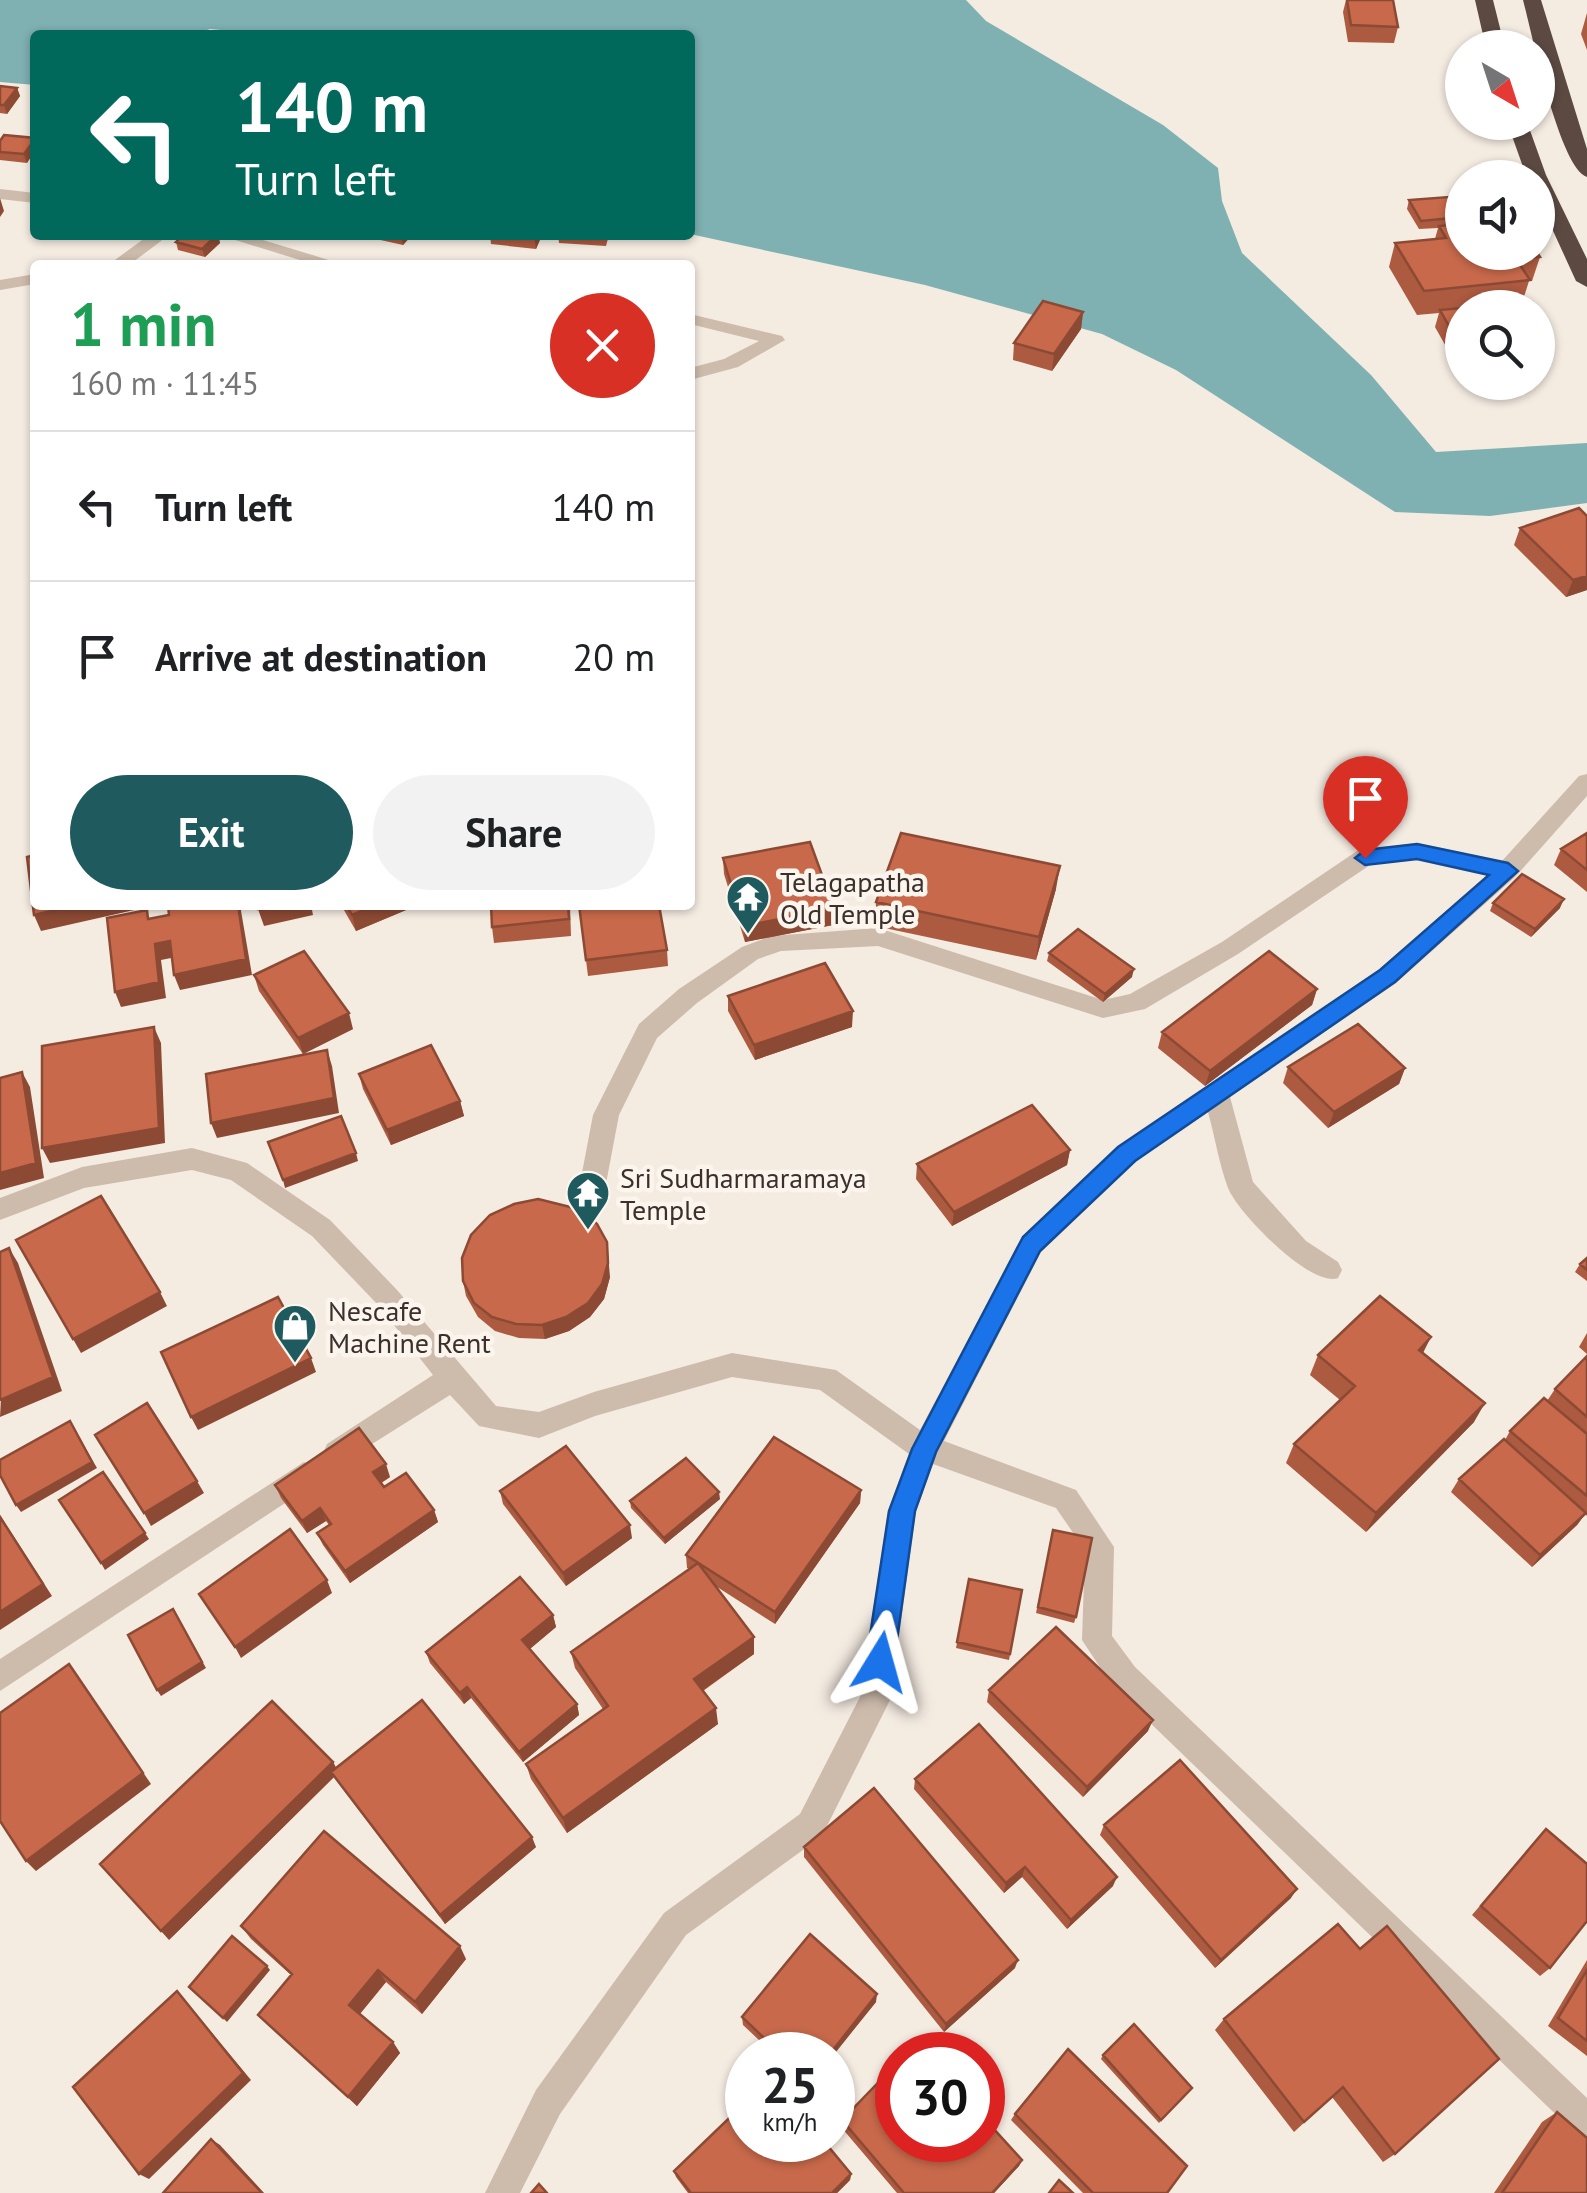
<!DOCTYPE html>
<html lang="en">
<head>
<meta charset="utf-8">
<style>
  body { margin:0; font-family:"PT Sans",sans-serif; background:#f2f2f2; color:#202124; height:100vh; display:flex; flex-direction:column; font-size:38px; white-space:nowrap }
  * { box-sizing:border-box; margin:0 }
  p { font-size:32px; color:#757577 }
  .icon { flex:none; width:55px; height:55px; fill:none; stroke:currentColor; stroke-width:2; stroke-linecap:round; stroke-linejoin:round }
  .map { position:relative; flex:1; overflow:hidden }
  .side { position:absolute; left:30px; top:260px; width:665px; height:650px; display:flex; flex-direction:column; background:#fff; border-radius:10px; box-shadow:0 2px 8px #0004 }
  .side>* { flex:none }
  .banner { position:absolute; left:30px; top:30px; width:665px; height:210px; border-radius:10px; box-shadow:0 2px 8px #0004; background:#00695c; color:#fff; overflow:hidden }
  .needle { width:65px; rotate:141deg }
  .controls { position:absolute; left:1445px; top:30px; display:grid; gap:20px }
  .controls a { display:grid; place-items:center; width:110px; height:110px; border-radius:50%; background:#fff; box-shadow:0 2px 8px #0004; font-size:50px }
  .speed { position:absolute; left:725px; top:2032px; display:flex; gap:20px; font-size:50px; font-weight:700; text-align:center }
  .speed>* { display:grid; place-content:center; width:130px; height:130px; border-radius:50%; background:#fff; box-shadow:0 2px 8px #0004; line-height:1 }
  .speed small { font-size:25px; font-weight:400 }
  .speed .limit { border:15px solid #d22; background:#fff; color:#111 }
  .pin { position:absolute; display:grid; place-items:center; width:85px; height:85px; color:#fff; margin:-102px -42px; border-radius:50% 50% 50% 0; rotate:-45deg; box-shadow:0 0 10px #0007 }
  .pin .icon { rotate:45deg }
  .me { position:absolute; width:110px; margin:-55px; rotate:8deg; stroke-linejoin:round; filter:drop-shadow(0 0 8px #0008) }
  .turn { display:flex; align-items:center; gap:35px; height:210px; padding:0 40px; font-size:45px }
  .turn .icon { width:130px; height:130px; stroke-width:2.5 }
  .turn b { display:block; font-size:70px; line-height:85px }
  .round { display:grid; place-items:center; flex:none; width:105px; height:105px; border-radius:52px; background:#f2f2f2 }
  .overview { display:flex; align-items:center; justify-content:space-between; height:170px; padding:0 40px }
  h1 { font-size:60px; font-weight:700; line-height:75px; color:#1e9e55 }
  .primary-button { display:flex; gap:20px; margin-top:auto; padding:20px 40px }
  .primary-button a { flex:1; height:115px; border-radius:60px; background:#1f5a5e; color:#fff; font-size:40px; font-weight:700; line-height:115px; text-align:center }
  .primary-button a+a { background:#f2f2f2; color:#202124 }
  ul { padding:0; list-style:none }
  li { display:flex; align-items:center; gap:30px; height:150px; padding:0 40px; border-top:2px solid #e0e0e0 }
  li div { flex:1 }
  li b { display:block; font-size:38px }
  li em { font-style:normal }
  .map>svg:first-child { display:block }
</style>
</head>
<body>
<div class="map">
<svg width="1587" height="2193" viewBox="0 0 1587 2193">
  <rect width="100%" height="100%" fill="#f4ebe1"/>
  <path fill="#7fb0b2" d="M0,0H966L986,21L1163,125L1218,168L1222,201L1242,253L1371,375L1436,452L1587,443V503L1490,516L1395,512L1176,370L1102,334L925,285L690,234V35H276L210,29L192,35H35V85L0,82Z"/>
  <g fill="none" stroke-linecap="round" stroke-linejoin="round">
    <path fill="#cdbbac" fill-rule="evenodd" d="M0,189L35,193V203L0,199Z
      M149,235H169L129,265H108Z
      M219,235H247L345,265H316Z
      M35,274V284L0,290V280Z
      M690,314L782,336L785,340L738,367L690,380V368L724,359L759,341L690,324Z
      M1587,774V796L1515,877L1396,983L1230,1097L1253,1182L1306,1241L1338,1262L1342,1270L1338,1278C1311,1288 1238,1213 1228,1188C1219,1164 1215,1137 1208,1112L1136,1161L1041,1252L944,1441L1076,1490L1114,1547L1112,1636L1135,1667L1587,2098V2138L1575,2133L1113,1687L1082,1640L1085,1550L1056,1508L933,1464L916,1511L890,1700L822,1836L686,1935L560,2114L520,2193H485L536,2090L664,1913L800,1814L860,1697L888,1511L909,1454L820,1390L732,1377L595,1416L539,1438L479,1426L450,1395L337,1466L327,1462L323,1453L327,1444L433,1375L379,1306L312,1236L231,1180L192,1170L84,1188L0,1220V1198L82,1167L192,1148L247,1163L330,1220L397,1290L496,1406L539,1412L594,1392L732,1353L836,1370L920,1430L1023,1236L1118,1147L1380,969L1487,875L1417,859L1370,865L1238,954L1145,1009L1103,1018L878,946L781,951L758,959L697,1003L657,1038L619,1115L604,1194L600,1202L591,1205L582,1202L578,1194L593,1115L639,1024L679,989L742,947L771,936L878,928L1103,1000L1130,994L1222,942L1357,851L1417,843L1502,861L1579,776Z
      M304,1462L314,1466L318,1475L314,1484L0,1691V1659Z"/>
    <path fill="#5c4a42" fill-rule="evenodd" d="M1475,0H1493L1505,48H1486Z
      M1523,0H1541L1587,149V177C1560,169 1531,30 1523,0Z
      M1507,122H1527L1546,175L1587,259V287L1576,281L1538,198V178H1527Z"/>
  </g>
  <path fill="#ac5a40" d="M1346,0H1393L1398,27L1394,43L1348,42L1343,12Z
    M1587,13V50L1581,34Z
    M0,86L17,88L20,96L7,114L0,113Z
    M35,138L27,163L0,160V141Z
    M1462,196V252L1540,257L1532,281H1529L1522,303L1535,308H1462V358L1453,359L1435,327L1439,313L1417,315L1389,267L1395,243L1435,239L1438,228L1419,229L1407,209L1409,200Z
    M86,235H112L109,238Z
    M218,235L220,243L205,257L178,250L176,242Z
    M358,235H412L403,245Z
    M490,235H542L536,249L491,244Z
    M558,235H609L606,246L559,243Z
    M1538,311L1551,334L1545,351H1538Z
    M1083,312L1081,329L1052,371L1013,360L1014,343Z
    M1587,516V590L1566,597L1514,545L1520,528Z
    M1587,833V892L1554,865L1561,849Z
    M723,858L833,925L745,942L724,874Z
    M1056,889L1036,960L875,926L876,902Z
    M1493,903L1560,908L1531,937L1490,911Z
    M341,905H418L356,931Z
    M570,905L571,936L494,943L492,927Z
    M579,905L667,950L668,966L588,976Z
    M1049,953L1132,977L1103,1002L1047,961Z
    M254,975L353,1029L303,1054L259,991Z
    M1317,989L1312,1005L1205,1086L1158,1048L1162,1032Z
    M728,996L852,1027L755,1060L728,1011Z
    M1288,1067L1405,1068L1399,1084L1328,1128L1283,1083Z
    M359,1074L460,1101L464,1116L391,1145L363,1089Z
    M1070,1150L1067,1165L952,1226L916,1179L917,1164Z
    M1587,1258V1281L1575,1272L1580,1264Z
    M610,1277L604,1299L590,1317L569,1331L545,1339L519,1338L495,1331L478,1317L466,1296L463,1281Z
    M1587,1333V1354L1579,1347Z
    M1423,1354L1474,1422L1366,1532L1286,1463L1294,1444L1340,1400L1310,1375L1318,1355Z
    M1587,1356V1516L1585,1514L1577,1525L1532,1567L1451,1492L1459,1479L1505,1440L1510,1431L1547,1401L1555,1389Z
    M390,1477L381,1483L384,1487L434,1510L438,1522L350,1583L323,1545L317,1533L329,1525L326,1521L307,1533L281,1498L275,1485Z
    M861,1490L860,1503L775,1624L714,1585L754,1637V1654L703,1691L718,1724L567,1833L531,1779L526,1764L603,1709L575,1668L571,1652L690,1569L687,1568L686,1555Z
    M500,1491L632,1538L566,1586L503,1504Z
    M720,1499L665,1544L631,1508L630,1501Z
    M1053,1530L1076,1617L1074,1623L1036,1613Z
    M969,1579L1022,1590L1009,1660L956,1648Z
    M553,1615L556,1627L530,1649L577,1704L579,1715L523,1762L471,1698L464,1704L430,1663L426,1652Z
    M989,1690L1148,1731L1083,1797L987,1702Z
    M333,1762L336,1768L536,1847L445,1924L334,1777L169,1940Z
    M915,1779L1113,1886L1067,1929L1022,1877L1004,1893L914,1789Z
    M1104,1825L1291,1898L1215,1968L1100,1835Z
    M1546,1829L1550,1968L1540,1976L1472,1915Z
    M804,1847L1015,1968L944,2032L804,1857Z
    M1338,1924L1395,2154L1383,2162L1332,2097L1294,2132L1215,2030L1224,2019Z
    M241,1926L466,1959L422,2014L386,1982L360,2014L393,2042L400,2053L357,2106L258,2015L291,1975L251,1939Z
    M1587,1960V2056L1548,2026Z
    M876,2002L832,2055H775L743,2025L742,2017Z
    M1103,2055L1192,2088L1159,2123L1101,2059Z
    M1557,2112L1587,2193H1494L1542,2122Z
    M1015,2114L1167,2193H1083L1011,2120Z
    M842,2120L1022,2160L1019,2166L994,2193H897L841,2127Z
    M674,2171L851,2174L850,2180L837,2193H688L676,2177Z"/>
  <path fill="#8c4a34" d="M17,88L20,96L7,114L4,105Z
    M35,139V151L27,163L24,154Z
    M0,198L4,211L0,217Z
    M121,235H144L122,240Z
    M218,235L220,243L205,257L202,249Z
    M403,235H412L403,245L401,236Z
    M534,235H542L536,249Z
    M1083,312L1081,329L1052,371L1054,354Z
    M1587,576V590L1566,597L1573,580Z
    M1060,866L1056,889L1036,960L1039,937Z
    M1564,899L1560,908L1531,937L1535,929Z
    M77,905H152V906L41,931L34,915Z
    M238,905H240L252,975L180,990L174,975Z
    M278,905H311L313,915L264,926L258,909Z
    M375,905H418L356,931L352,915Z
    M834,908L833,925L745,942L744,926Z
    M170,941L176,957L161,960L166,998L121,1007L115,992L155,944Z
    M1134,969L1132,977L1103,1002L1105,994Z
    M1317,989L1312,1005L1205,1086L1210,1071Z
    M853,1011L852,1027L755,1060L754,1045Z
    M349,1013L353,1029L303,1054L298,1038Z
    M154,1027L161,1043L165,1143L50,1163L42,1148Z
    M327,1050L332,1066L339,1113L217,1138L211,1123Z
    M1405,1068L1399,1084L1328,1128L1334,1112Z
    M22,1072L30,1087L44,1178L0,1190V1173Z
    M460,1101L464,1116L391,1145L387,1130Z
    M1070,1150L1067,1165L952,1226L954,1212Z
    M356,1153L358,1161L285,1188L283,1180Z
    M607,1242L610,1277L604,1299L590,1317L569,1331L545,1339L542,1325Z
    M9,1248L18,1263L62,1391L0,1417Z
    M160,1292L167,1306L81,1353L73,1339Z
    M1431,1337L1421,1357L1419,1350Z
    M311,1358L316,1372L198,1430L191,1417Z
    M1485,1403L1474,1422L1366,1532L1376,1513Z
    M70,1421L97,1468L21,1512L16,1505Z
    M386,1464L390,1477L378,1485L373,1472Z
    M197,1481L204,1493L151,1526L144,1513Z
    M861,1490L860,1503L775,1624V1612Z
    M719,1492L720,1499L665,1544L664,1538Z
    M320,1508L326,1521L307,1533L302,1521Z
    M434,1510L438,1522L350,1583L345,1571Z
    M1586,1513L1577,1525L1532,1567L1540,1555Z
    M0,1515L52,1596L0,1630Z
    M630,1525L632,1538L566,1586L563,1573Z
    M145,1533L149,1539L105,1570L101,1563Z
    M327,1580L332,1593L241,1658L235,1647Z
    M173,1609L206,1668L161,1696L157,1690Z
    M553,1615L556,1627L526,1652L522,1640Z
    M754,1637V1654L696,1695L694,1679Z
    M69,1664L151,1784L36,1871L26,1861Z
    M467,1687L471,1698L464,1704L460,1693Z
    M577,1704L579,1715L523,1762L519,1752Z
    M716,1708L718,1724L567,1833L563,1818Z
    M1153,1720L1148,1731L1083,1797L1087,1787Z
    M333,1762L339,1773L331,1772L334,1777L169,1940L161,1931Z
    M532,1837L536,1847L445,1924L440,1915Z
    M1025,1867L1022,1877L1004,1893L1006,1883Z
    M1117,1877L1113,1886L1067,1929L1071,1920Z
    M1297,1889L1291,1898L1215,1968L1221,1960Z
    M460,1946L466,1959L422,2014L415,2002Z
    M1018,1960L1015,1968L944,2032L946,2024Z
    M267,1966L270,1970L227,2022L223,2018Z
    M378,1970L386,1982L358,2016L349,2005Z
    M177,1991L251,2080L149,2179L139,2174Z
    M877,1994L876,2002L832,2057V2055H829Z
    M393,2042L400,2053L357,2106L348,2097Z
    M211,2139L220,2145L264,2193H262Z
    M1022,2160L1019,2166L994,2193H992Z
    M851,2174L850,2180L837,2193H832Z"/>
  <path fill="#c8694b" stroke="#8c4a34" stroke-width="2.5" d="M1347,0H1393L1398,27L1351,25Z
    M0,86L17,88L4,105H0Z
    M4,135L35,138V139L24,154L0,152V141Z
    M1462,196V217L1421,221L1409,200Z
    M1462,224V252H1537L1540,257L1516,259L1530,280L1424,291L1395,243L1446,238L1439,226Z
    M183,235H217L202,249L176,242Z
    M1043,301L1083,312L1054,354L1014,343Z
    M1532,302L1535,308H1474Z
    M1462,308V342H1458L1440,310Z
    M1538,311L1551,334L1538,335Z
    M1579,508L1587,516V576L1573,580L1520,528Z
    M901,833L1060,866L1039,937L876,902Z
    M1587,833V870L1561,849Z
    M810,842L834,908L744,926L723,858Z
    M35,855V905H77L34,915L27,857Z
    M1522,874L1564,899L1535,929L1493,903Z
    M168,905H238L246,959L174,975L170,941L155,944L159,982L115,992L107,918L147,910L148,919L169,915Z
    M258,905H278L258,909Z
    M346,905H375L352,915Z
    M491,905H568L569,919L492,927Z
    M579,905H659L667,950L586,960Z
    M1078,929L1134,969L1105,994L1049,953Z
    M304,951L349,1013L298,1038L254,975Z
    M1269,951L1317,989L1210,1071L1162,1032Z
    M825,963L853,1011L754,1045L728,996Z
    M1358,1024L1405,1068L1334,1112L1288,1067Z
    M154,1027L159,1128L42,1148V1046Z
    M431,1045L460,1101L387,1130L359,1074Z
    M327,1050L334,1098L211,1123L206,1074Z
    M22,1072L36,1163L0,1173V1078Z
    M1032,1105L1070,1150L954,1212L917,1164Z
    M341,1116L356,1153L283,1180L268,1142Z
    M101,1196L160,1292L73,1339L16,1240Z
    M538,1199L582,1210L597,1224L607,1242L608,1263L602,1284L588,1303L566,1317L542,1325L516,1324L492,1317L474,1303L463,1281L462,1258L471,1235L490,1215L514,1204Z
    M9,1248L53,1377L0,1400V1252Z
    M1587,1258V1270L1580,1264Z
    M1380,1296L1431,1337L1419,1350L1485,1403L1376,1513L1294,1444L1355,1386L1318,1355Z
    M278,1297L311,1358L191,1417L161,1352Z
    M1587,1356V1417L1555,1389Z
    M1544,1398L1587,1434V1496L1510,1431Z
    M147,1403L197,1481L144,1513L95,1435Z
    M70,1421L92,1462L16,1505L0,1475V1460Z
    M359,1428L386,1464L373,1472L384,1487L406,1473L434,1510L345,1571L317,1533L331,1524L320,1508L302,1521L275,1485Z
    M774,1437L861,1490L775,1612L686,1555Z
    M1504,1439L1586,1513L1540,1555L1459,1479Z
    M566,1446L630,1525L563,1573L500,1491Z
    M686,1458L719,1492L664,1538L630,1501Z
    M103,1472L145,1533L101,1563L59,1500Z
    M0,1517L43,1584L0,1612Z
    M290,1529L327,1580L235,1647L199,1594Z
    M1053,1530L1092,1538L1076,1617L1038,1607Z
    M698,1563L754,1637L694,1679L716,1708L563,1818L526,1764L608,1706L571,1652Z
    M520,1577L553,1615L522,1640L577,1704L519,1752L467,1687L460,1693L426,1652Z
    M969,1579L1022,1590L1010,1654L957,1642Z
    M173,1609L202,1662L157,1690L128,1635Z
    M1056,1627L1153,1720L1087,1787L989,1690Z
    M69,1664L143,1773L26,1861L0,1821V1713Z
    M422,1700L532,1837L440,1915L331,1772Z
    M272,1701L333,1762L161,1931L100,1864Z
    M979,1724L1117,1877L1071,1920L1025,1867L1006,1883L915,1779Z
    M1180,1760L1297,1889L1221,1960L1104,1825Z
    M874,1788L1018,1960L946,2024L804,1847Z
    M1546,1829L1587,1864V1921L1550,1968L1481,1906Z
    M324,1831L460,1946L415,2002L378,1970L349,2005L393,2042L348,2097L258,2015L292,1974L241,1926Z
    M1338,1924L1360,1949L1387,1926L1499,2059L1395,2154L1343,2087L1304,2122L1224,2019Z
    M810,1934L877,1994L829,2055H782L742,2017Z
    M232,1936L267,1966L223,2018L189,1987Z
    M1587,1970V2041L1558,2018Z
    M177,1991L243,2073L139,2174L73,2087Z
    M1134,2024L1192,2088L1161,2120L1103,2055Z
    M916,2042L928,2055H904Z
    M1068,2049L1187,2166L1167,2193H1093L1015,2114Z
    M898,2062V2140H982V2116L1022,2160L992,2193H904L842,2120Z
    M748,2100V2140H823L851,2174L832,2193H691L674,2171Z
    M1557,2112L1587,2138V2193H1502Z
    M211,2139L262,2193H163Z
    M1059,2180L1073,2193H1049Z
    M539,2184L547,2193H531Z"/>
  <path fill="#1a73e8" stroke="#114b97" stroke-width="2.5" d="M1417,844L1508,863L1518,871L1395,982L1135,1161L1040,1251L936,1452L915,1511L894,1662L890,1672L880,1675L870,1672L866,1662L889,1511L912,1449L1023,1237L1118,1147L1380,970L1489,875L1417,859L1365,865L1355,858L1365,850Z"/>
  <defs>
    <symbol id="temple-pin" viewBox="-11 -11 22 30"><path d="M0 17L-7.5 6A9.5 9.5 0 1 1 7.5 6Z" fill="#1f5a5e" stroke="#fbf5ee"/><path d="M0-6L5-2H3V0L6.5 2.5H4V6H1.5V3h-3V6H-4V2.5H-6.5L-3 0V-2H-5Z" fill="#fff"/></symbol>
    <symbol id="shop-pin" viewBox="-11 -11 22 30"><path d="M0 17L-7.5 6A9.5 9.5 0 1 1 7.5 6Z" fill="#1f5a5e" stroke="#fbf5ee"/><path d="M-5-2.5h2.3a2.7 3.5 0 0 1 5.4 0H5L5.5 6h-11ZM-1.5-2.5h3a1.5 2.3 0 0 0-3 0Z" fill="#fff"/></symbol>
  </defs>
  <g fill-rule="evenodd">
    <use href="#temple-pin" x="723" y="872" width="50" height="68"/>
    <use href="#temple-pin" x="563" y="1168" width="50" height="68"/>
    <use href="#shop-pin" x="270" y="1301" width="50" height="68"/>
  </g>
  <g text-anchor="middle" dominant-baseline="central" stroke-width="9" stroke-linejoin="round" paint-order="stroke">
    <g font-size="28" fill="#3b302b" stroke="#fbf5ee" text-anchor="start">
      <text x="780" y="881">Telagapatha<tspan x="780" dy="32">Old Temple</tspan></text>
      <text x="620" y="1177">Sri Sudharmaramaya<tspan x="620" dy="32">Temple</tspan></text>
      <text x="328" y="1310">Nescafe<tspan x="328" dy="32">Machine Rent</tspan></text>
    </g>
  </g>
</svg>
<div class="controls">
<a><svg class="needle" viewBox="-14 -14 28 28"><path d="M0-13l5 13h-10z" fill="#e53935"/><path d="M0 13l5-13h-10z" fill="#757577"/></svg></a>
<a><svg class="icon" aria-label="sound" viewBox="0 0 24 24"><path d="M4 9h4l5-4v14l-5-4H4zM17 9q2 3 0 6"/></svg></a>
<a><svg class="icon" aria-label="search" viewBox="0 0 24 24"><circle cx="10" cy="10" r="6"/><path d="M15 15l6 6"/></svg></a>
</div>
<div class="speed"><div>25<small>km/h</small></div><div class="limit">30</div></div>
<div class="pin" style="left:1365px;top:858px;background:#d93025"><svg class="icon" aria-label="arrive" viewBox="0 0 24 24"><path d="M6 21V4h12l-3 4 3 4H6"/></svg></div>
<svg class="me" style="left:880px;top:1662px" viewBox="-20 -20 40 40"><path d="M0-17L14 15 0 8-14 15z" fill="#1a73e8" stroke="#fff" stroke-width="4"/></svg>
<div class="banner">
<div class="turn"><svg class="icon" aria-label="left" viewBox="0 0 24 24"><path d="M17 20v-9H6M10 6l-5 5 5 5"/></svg><div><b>140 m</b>Turn left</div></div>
</div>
<section class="side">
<div class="overview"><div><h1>1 min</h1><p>160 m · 11:45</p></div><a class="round" style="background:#d93025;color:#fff"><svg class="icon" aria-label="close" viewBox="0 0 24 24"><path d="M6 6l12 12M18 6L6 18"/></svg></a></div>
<ul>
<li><svg class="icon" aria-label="left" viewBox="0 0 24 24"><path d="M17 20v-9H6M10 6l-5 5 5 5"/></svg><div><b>Turn left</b></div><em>140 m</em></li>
<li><svg class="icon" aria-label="arrive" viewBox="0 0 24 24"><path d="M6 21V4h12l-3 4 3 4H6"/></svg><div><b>Arrive at destination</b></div><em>20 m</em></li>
</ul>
<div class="primary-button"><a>Exit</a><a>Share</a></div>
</section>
</div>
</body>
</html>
